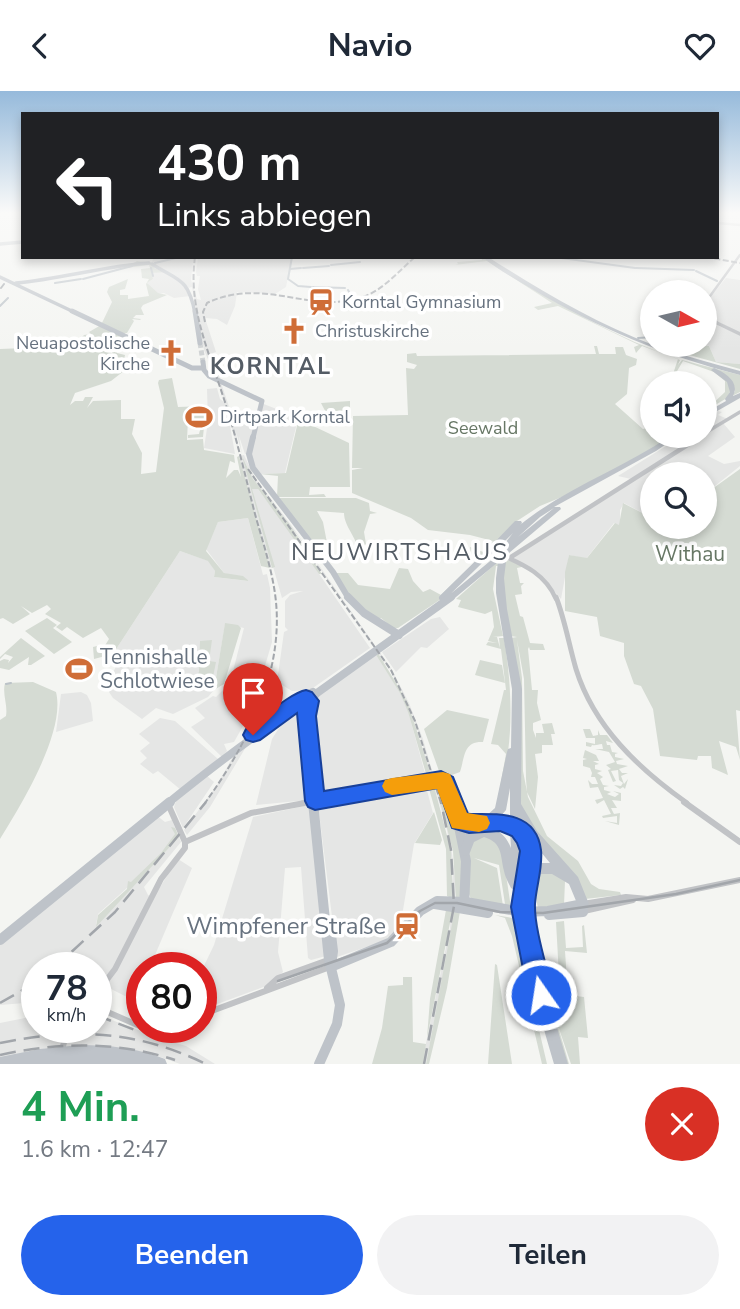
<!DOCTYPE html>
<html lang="de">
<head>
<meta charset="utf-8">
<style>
  body { margin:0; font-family:"Nunito Sans",sans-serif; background:#f2f2f3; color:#1f2937; height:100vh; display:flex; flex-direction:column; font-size:26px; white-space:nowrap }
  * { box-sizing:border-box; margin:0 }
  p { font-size:23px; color:#747a83 }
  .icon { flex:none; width:38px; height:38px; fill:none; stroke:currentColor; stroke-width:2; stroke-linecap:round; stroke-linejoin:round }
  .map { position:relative; height:973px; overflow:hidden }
  .drawer { display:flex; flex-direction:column; background:#fff; flex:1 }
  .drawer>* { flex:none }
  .top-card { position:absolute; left:21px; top:21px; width:698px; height:147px; border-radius:0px; box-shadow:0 4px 10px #0003; background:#202124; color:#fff; overflow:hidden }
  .needle { width:46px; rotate:98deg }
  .buttons { position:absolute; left:640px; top:189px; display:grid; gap:14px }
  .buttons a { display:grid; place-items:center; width:77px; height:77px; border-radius:50%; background:#fff; box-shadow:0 4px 10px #0003; font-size:35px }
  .speed { position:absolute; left:21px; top:861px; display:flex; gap:14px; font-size:35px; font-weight:700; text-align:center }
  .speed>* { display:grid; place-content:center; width:91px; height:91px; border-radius:50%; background:#fff; box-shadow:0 4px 10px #0003; line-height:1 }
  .speed small { font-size:18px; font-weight:400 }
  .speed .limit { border:10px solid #d22; background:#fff; color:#111 }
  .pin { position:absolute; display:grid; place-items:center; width:60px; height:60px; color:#fff; margin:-72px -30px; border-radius:50% 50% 50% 0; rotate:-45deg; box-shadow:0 0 7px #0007 }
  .pin .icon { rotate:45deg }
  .me { position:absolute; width:77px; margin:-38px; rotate:347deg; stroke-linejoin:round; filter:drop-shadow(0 0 5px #0008) }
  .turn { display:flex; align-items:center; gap:24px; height:147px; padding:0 21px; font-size:32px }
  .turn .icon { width:91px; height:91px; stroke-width:2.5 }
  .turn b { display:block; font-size:49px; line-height:60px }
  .round { display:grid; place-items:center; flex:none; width:74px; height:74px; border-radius:37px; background:#f2f2f3 }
  .head { display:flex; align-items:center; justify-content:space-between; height:119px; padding:0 21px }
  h1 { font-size:42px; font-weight:700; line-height:52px; color:#1e9e55 }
  .primary-button { display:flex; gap:14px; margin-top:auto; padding:14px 21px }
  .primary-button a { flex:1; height:80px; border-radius:42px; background:#2563eb; color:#fff; font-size:28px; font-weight:700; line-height:80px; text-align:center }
  .primary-button a+a { background:#f2f2f3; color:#1f2937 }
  header { display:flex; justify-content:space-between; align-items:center; height:91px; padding:0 21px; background:#fff; font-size:32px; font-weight:700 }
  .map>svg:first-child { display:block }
</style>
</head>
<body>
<header><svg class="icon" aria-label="back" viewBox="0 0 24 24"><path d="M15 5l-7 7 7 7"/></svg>Navio<svg class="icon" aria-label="heart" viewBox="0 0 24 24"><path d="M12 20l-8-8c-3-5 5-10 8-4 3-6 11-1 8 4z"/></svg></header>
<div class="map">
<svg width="740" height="973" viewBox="0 0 740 973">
  <rect width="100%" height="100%" fill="#f4f5f2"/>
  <path fill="#e5e6e5" d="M154,166H194V169L197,166L195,170H193L191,189L197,208L201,209L198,198L200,185H197L196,181L198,166H292L286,196L275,203L237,201L235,215L227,234L217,228L205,227L216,261L213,262L220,288L216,287L204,259L192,196L188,197L190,205L174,207L164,202L155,203L147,192L153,188L152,183L160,179L152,171Z
    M726,187L740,189V242L714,229L706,217L712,204Z
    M705,224L719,235L740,244V273L716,271L709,255L700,254H705Z
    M218,291L221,292L235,333H255L261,312L287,322L293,329L296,336L285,382L259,383L250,363H245L239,345L242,363L236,341L239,363L228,323L235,363L204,357L208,331L207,298L217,297L220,308L225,312Z
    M718,320L722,321L718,324L728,328L723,332L735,346L708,365L724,373L740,370V375L705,403V383H653V424L650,426L624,412L620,419V435L614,432L586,468L569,464L561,508L547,492L513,466L631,388L618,385L682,345H705V328Z
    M244,364L255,387L291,434L392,579L409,612L423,648L449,739L456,794L454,828L426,973H423L425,957L450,837L453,777L447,739L421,649L408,612L390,579L298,445L253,388L244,369L251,398L257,397L291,442L370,557L310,599L292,600L277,591L284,541L288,539L285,536V510L290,504L303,500L291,501L282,507L252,402L272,477H270L239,365Z
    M248,427L263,484L267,483L270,497L272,551L252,619L234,651L224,653L227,660L222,666L191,636L205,627L195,617L213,605L216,606L230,592L244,537L225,533L214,599L208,606L173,623L156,617L142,628L113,607L109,601L111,587L118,570L113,563L180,460L209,470L215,480L214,486L248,490L224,482L206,458L218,431Z
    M440,526L449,538L427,557L421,556L396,581L382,561L431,528Z
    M376,564L400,601L408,620L426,686L317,708L309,620L312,611L316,605Z
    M81,601L87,604L91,612L93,630L56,641L61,603Z
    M294,624H302L309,709L256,714L272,648L279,637Z
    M160,627L175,630L218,668L181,699L158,680L153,683L140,673L147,667L140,660L150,652L139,643Z
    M246,656L210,716L187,744L184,739L217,694L234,664Z
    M206,684L214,691L183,737L174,716L176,710Z
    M425,692L433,722L414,753L400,837L390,848L337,866L318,713Z
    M309,714L326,865L311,869L308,867L301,776L285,777L278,861L283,881L266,895L201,919V881L214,854L253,726Z
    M156,724L165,731L172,729L178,744L137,788L98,823L96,834L179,746L181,751L144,796L148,804L153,807L178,768L192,777L155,864L163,869L159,877H142V907L139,912L101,893L96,897V877H37V911L0,914V851Z
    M96,923L159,947L186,955L215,973H180L152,963L81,955L43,958L0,968V932L35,925L37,936H96Z"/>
  <path fill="#d5dbd3" d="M481,166H482C546,207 608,243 680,269L678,274L682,269L740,284V301L732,305L735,300L732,297L727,307L705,320L725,301V290L714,281L683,270L670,292L678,268L642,255L636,262L634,256L639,254L558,215L538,219L534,216L552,212L487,170L455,174L458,173L457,171L482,169Z
    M137,170L153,172L154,177L165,181L152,182L153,188L147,192L158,202L167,204L143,214L141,217L144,224H136L133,227L141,228L140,229L132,228L134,230L127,242H124L126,245L110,254L109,261L112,262V255H117V262L125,264L123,273L129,276L111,290L75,302L70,314L75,310H83L85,306H93L87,317L93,310L121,309V328H135L132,343L142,362L141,383L156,381L164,317L158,292L159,289L172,287L178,316L206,315L203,346L188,347V344L199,343L202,331H190L191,328H188L187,349L203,348L204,359L234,364L235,372L230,370L226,387L234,379H238L241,386L237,366L239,365L270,477L261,475L248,427L218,431L206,460L224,482L243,485L249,490L214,486L215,480L208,470L180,460L113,563L94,568L93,556L101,554L104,556L109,548L101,537L83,547L67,536L62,540L56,536L61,532L45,523L51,518L47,514L32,522L21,515L30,523L13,533L3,527L0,528V258L74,255L84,244L91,243L89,241L101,234L112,211L107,201L109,196L128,188L125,198L120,199V204H128V208L149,205L146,193L149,188L142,187L141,178L150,177L149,174L125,177Z
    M653,254L682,263L687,254L709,255L716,271L740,273V278Z
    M594,255H597L599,263H616L615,256H623L626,264L637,268L636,274L629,277L627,303L615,313L643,338L647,337L653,328V345H672L655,357L574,401L540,415L517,430L489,459L485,458L493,450L470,444L428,439L411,427L352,402V379L363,377H352L353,325L408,324L406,277L414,278L417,274L407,271V263L416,262L417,265L596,263Z
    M350,310V333C334,336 327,324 321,312Z
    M290,324L349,352L350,396H310L309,404L324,403L326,406H277L278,385L260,383L286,382L297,335Z
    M242,365L253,388L290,434L322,483H319L258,398H252L272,466L275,476L272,477Z
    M740,378V620L736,619L740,669L736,656L719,650L728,684L712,677L711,665H698L697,669L660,665L653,618L641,595L634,593L624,565V552L600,545L597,526L565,520V481L569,464L587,467L615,432L619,434L623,412L650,426L653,424V436H705V403Z
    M279,407H356L369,412L370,420L377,422L370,423L364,441L366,453L362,458L365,459L363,463H359C358,447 344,436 344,422L317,420L323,431L329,462L324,466Z
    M470,456L486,462L444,506L398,537H393L381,527L378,529L351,507L336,482H348L358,494L390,498L399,477L408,478L413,490L423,501L430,498L441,504L477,469L472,470Z
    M502,467L526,475L517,477L520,492H524L521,495L522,503L515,504L520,525L523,526L530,552L543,553L545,559H530L529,556L528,558L532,599H538L537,612L541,629L533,632V611V639L536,647V642H544L542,633L552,632L555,643H551L553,654H542V662L535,663L538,686L535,718L527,701L526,688L524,588L517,549L522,587L523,680L528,706L547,745L578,770L591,793L599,798L620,801L621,804L585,808L521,725L511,547L517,546L511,545L499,475H496L493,498L503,545L493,546H497L500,557L499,547H504C510,583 513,624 508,661C505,682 499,704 494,725L464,730L449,696C466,707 463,733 493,722L496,718L506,663L498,654L491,653L504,599H506L501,558L486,554L488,551L497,552L488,550L494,536L492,520L485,523L458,516L461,509L456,508Z
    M47,527L57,534L53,537L72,551L54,563L25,540Z
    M225,532L238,534L241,537L224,593L214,599Z
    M21,547L45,565L31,574H28L29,566L9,579L0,577V570L4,568L9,569L8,572L13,566L5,563L0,568V566Z
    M212,549L209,570L216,571L212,591L200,596L189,595L199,581L200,550Z
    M378,562L408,612L432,687L427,686L408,621L400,602L376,564Z
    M480,569L502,574L505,592L475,584Z
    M33,591L56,601C66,641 21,714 0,748V629L6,625C8,614 2,603 5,592Z
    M447,619L489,628L483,651C463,650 465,666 460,681L449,685L439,680L424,638Z
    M583,638H590L593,645L598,644V639L600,644H607L613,652L606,650L607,654H610L612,661L618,662L615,663V666L624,668L616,670L617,673L628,675L619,678L622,682H628L621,685L624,693L628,688L625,698L623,696L620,698L614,694L621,695L623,692L619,689L618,679L611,680L616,690L613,691L608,679L611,678L606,674L615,671L609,661L595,658H603L602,653C598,653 596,655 592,654L591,656L586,655V651L595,653V647H586Z
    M585,659L596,664L599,670H593L599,673L595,674V678L602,680L597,682L603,686L600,688L603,694L609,695L604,696V699L611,701L607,703L615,706L619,703L613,700L621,702V710L612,709L617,717H611L614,723L620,722L619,734L605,730L617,732V725L603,727L602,725L611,723L604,709L597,713L595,709L603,707L598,696L590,697L588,689L592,693H598L595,686H585H591L592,682L590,677L583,675V669L587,668L583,667Z
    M433,691L451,760L453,808L447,805L446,758L428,694Z
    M435,691L445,694L461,743L463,803L456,808L453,760Z
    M434,721L442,749L440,754L415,752Z
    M171,736L175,737L179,746L96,836L98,824L127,798L128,790L131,791L161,762L175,743Z
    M486,743L502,757L511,817L505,813L499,774L474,767L497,777L503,815L471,808L469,803L470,749Z
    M551,781L565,790L564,814L538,817L534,798L529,795L537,783Z
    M453,817L427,947L430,908L446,819Z
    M455,817L460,820L447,897L429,973H426Z
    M495,824L513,827L547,973H542L512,845L505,827Z
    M564,830L566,857L583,856L582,835L584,834L587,862L565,860L568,904L584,906L588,947L578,946L580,973H571L557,932L569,973H566L544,897L532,833H535L541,874L553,919L561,920L556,831Z
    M495,873L497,874L512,973H488Z
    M403,886H412L413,951L426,953L423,973H372L382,937L388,895L403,894Z"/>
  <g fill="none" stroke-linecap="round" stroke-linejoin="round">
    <path stroke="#bbc2c8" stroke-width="2" d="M292,166L288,188L298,195L311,196
      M554,166L635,177
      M155,172L180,166
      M331,174L360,171
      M151,177L153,185
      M303,177L329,175
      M636,177L694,179
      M290,178L301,177
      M696,180L717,190
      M83,188L132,175
      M55,192L81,188
      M313,196L345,197
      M348,199L351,204
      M0,215L8,207
      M638,247L653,246
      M6,593L11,592"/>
    <path stroke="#d1d4d5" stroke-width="5" stroke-dasharray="5 2.5" stroke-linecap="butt" d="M200,252L203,271"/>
    <path stroke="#c1c3c6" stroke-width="2.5" d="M718,132L740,134
      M705,212L740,164"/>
    <path stroke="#c1c3c6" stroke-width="3.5" d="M705,220L717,232L740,243
      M705,342L740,321
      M697,347L701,345"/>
    <path stroke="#c1c3c6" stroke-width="4.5" d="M502,464C525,474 546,484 556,508
      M511,466L700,346"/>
    <path stroke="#c1c3c6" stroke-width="5" d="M556,506C565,529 569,554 576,578C594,636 639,678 687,712
      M302,712L310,711"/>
    <path stroke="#c1c3c6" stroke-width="6" d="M684,711L740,751
      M185,751L251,722L310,711
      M583,813L626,806L648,808L740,789
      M584,820L633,809
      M267,897L278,887L328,869
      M96,903L115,878L161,788L185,757V751L168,713
      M96,916L142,936
      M201,924L330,876
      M143,936L154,939L168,936
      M62,959L68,936"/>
    <path stroke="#bec3c9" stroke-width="3.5" d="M0,153L23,151
      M152,173C178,190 188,186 195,222
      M0,186L76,222
      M16,192C61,188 104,175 149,172"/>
    <path stroke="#bec3c9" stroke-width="5" d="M72,220L192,277H203
      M195,220L200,252
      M203,271L204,279L209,285L262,310L253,347"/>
    <path stroke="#bec3c9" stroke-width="6" d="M253,346L249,363L253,377L333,481L349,508
      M442,507L490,460L502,464
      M449,508L502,464"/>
    <path stroke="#bec3c9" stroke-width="8" d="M348,506L364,522L399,544
      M300,616L304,624L313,712
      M290,618L299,607L313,601
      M311,711C356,706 398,694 443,689L455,712
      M168,712C199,687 230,662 264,639C281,627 304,618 317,602L451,506"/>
    <path stroke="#bec3c9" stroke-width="10" d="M313,711L329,869L340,914L337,933L319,973
      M454,711L466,770L464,817
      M435,813L488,822
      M549,824L583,821
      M330,835L333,860L331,875
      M0,849L170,711
      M331,876L391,851L420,820L437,810L466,811L522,821L548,820L583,813V821"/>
    <path fill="#bec3c9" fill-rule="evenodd" d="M482,166H488C540,199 595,232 653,254C681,264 711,272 740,280V284C666,265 597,237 532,198C515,188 497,178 482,166Z
      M714,277C726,282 740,291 733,305L740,302V307L705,327V322L726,310L725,308L730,301L727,291L711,279Z
      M670,345H678L656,360L554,416H560L561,418L509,462H503L500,458L513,442L493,462H487L486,460L515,430H521L522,432L520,434C565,397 622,378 670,345ZM554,417L518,446L540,426Z
      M502,468L506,471L504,487L507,518L522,598L521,713L537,740L578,786L589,813L587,817L583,819L579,817L569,793L552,783H541L536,786L532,791L531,800L528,805C535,862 551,918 568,973H554C537,916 521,858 514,799L511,797C508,791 505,786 504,780C500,764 503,752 484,746L474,751L469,764L465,765L461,764L459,760L466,744L458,742L455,735L457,731L471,727L485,726L495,717L507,661L508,658L511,657L512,598L496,502V487L498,471ZM510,697V729L500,726L506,719ZM487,736L505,737L510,739L511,757C506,745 500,739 487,736ZM536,755L550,772H541L536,774L537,763Z
      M80,954C109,954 138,957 165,968L167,973H0V966L40,958Z"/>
    <path stroke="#a2a6ab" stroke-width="2" d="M1,197L4,193"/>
    <path stroke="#a2a6ab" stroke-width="2.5" d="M278,890L387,852L420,820L435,812H457L500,821L543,822L676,803L740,789"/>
    <path stroke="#a2a6ab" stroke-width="2" stroke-dasharray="6 2.5" stroke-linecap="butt" d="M195,166C188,215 208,259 223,305C236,344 245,384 255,423C263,452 273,481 276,511C283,584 246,655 205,712
      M706,166L740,172
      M205,231L203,221L207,212C264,185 310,224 363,206C383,199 399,180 415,166
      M248,378L391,579L415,630L441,712"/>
    <path stroke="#a2a6ab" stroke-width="2.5" stroke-dasharray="16 8" stroke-linecap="butt" d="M54,877L115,821L206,711
      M0,912L37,891
      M96,924L135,939
      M0,952C75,937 136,939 206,973
      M0,964C60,951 116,950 175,969
      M424,973L454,815L451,759L441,711"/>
  </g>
  <linearGradient id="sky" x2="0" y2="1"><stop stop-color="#96badb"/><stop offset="0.47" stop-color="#fafaf9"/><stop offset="1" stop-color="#fafaf9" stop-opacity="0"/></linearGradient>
  <rect width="740" height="259" fill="url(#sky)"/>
  <path fill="#2563eb" stroke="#184099" stroke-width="2" d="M306,599L312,601L319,610L316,625L324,700L441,680L453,686L468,723C497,723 536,719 541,759C543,777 536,796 535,813C534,837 548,879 553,904L550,913L541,917L532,913L528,904L511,816L520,760L517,752L512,745L500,740L469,742L452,737L438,697L315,719L308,716L305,710L297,622L260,649L253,651L246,649L243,644L246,638C262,628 290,602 306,599Z"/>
  <path fill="#f59e0b" d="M443,681L450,683L467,722L487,725L490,732L487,738L479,741L452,737L437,698L392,704L385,701L382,695L385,689L392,687Z"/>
  <defs>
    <symbol id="station-bare" viewBox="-9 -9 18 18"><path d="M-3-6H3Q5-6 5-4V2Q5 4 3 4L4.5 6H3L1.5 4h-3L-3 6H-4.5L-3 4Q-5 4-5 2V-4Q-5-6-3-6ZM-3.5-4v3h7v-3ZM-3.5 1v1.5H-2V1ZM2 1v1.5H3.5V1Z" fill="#cf6d37" stroke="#fff" stroke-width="2.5" paint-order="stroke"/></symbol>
    <symbol id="church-bare" viewBox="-9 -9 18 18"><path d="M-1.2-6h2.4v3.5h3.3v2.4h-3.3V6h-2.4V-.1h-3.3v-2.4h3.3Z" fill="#cf6d37" stroke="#fff" stroke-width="2.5" paint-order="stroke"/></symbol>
    <symbol id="stadium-bare" viewBox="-9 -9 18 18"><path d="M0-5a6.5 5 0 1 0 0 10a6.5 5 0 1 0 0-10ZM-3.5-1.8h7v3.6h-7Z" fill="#cf6d37" stroke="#fff" stroke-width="2.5" paint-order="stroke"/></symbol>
  </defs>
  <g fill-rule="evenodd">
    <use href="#station-bare" x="302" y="192" width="38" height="38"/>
    <use href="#church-bare" x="275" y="221" width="38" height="38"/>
    <use href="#church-bare" x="152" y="243" width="38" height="38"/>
    <use href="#stadium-bare" x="180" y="307" width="38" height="38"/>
    <use href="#stadium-bare" x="60" y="559" width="38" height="38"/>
    <use href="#station-bare" x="388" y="816" width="38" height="38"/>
  </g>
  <g text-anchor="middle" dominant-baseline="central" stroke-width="7" stroke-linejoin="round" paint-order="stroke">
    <g font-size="18" fill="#67727f" stroke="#fff" text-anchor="start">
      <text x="342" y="211">Korntal Gymnasium</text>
      <text x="315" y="240">Christuskirche</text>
      <text x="150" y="252" text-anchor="end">Neuapostolische<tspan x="150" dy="21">Kirche</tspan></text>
      <text x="220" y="326">Dirtpark Korntal</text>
    </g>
    <g font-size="18" fill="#677765" stroke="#fff">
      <text x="483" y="337">Seewald</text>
    </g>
    <g font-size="21" fill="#677765" stroke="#fff">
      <text x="690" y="463">Withau</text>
    </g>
    <g font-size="21" fill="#67727f" stroke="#fff" text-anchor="start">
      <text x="100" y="566">Tennishalle<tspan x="100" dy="24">Schlotwiese</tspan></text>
    </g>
    <g font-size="23" font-weight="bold" letter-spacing="2" fill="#545c65" stroke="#fff">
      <text x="271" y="275">KORNTAL</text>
    </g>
    <g font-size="24" letter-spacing="2" fill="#545c65" stroke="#fff">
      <text x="400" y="461">NEUWIRTSHAUS</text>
    </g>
    <g font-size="24" fill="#67727f" stroke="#fff" text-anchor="end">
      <text x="386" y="835">Wimpfener Straße</text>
    </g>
  </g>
</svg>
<div class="buttons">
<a><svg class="needle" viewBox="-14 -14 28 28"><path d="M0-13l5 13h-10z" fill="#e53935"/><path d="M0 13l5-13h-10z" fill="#747a83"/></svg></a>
<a><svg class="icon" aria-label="sound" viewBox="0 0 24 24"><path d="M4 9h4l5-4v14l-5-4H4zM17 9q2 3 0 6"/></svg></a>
<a><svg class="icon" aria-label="search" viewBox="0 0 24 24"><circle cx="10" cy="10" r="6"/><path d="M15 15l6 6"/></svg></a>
</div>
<div class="speed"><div>78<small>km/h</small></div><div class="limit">80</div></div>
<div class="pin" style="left:253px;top:644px;background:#d93025"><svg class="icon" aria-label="arrive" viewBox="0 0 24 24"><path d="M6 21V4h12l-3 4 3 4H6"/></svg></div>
<svg class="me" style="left:541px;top:904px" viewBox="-20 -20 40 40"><circle r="17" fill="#2563eb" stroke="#fff" stroke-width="3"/><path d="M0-11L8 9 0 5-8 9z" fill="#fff"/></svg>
<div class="top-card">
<div class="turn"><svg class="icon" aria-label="left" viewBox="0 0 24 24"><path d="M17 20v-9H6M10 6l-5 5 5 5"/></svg><div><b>430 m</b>Links abbiegen</div></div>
</div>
</div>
<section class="drawer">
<div class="head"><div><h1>4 Min.</h1><p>1.6 km · 12:47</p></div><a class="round" style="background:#d93025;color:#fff"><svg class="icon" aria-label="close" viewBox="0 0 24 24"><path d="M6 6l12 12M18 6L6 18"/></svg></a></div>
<div class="primary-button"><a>Beenden</a><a>Teilen</a></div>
</section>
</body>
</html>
